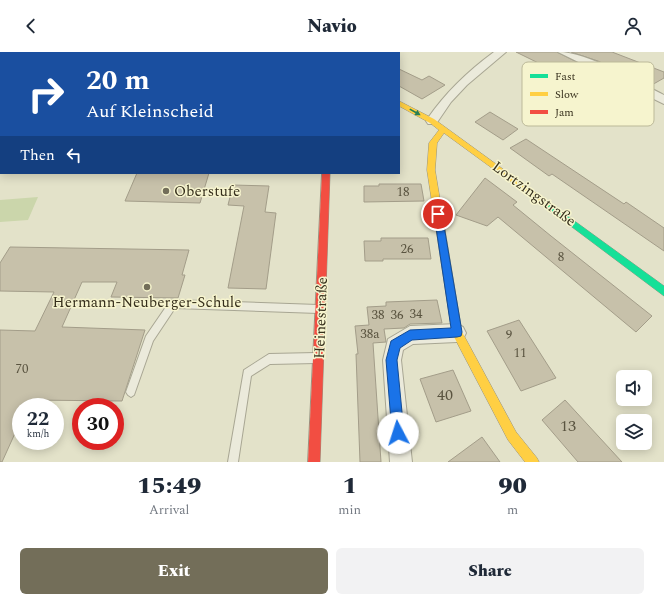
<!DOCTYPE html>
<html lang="en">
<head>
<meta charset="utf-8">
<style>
  body { margin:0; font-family:Spectral,serif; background:#f2f2f3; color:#1f2937; height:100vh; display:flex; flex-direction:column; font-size:15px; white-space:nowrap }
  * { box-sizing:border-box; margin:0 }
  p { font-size:13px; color:#747a83 }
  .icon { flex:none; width:22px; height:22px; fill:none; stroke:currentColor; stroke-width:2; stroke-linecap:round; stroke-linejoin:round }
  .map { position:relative; height:410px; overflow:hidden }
  .side { display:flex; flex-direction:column; background:#fff; flex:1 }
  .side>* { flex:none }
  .hud { position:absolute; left:0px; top:0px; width:400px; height:122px; box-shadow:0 2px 10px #0003; background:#1a4fa0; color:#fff; overflow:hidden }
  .buttons { position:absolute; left:616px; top:318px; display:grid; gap:8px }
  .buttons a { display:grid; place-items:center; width:36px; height:36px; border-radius:6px; background:#fff; box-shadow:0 2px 10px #0003; font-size:20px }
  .speed { position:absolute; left:12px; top:346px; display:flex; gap:8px; font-size:20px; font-weight:700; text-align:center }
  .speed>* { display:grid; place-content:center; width:52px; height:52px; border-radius:50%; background:#fff; box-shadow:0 2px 10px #0003; line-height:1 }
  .speed small { font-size:10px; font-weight:400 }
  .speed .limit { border:6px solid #d22; background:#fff; color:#111 }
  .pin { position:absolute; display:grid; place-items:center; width:34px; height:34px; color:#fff; margin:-17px; border:2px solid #fff; border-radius:50%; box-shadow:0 1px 4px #0007 }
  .me { position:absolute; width:44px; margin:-22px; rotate:355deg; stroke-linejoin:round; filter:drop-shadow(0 0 3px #0008) }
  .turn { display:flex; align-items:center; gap:14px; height:84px; padding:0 20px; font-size:18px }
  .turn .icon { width:52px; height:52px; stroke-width:2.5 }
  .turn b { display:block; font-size:28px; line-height:34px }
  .then { display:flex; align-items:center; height:38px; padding:0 20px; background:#0003; gap:8px; font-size:15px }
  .eta { display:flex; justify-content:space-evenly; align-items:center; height:68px; text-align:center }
  .eta b { font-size:24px; font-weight:800; line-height:28px }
  .button { display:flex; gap:8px; margin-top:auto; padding:8px 20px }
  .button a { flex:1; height:46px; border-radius:6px; background:#736e59; color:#fff; font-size:16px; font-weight:800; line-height:46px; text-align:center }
  .button a+a { background:#f2f2f3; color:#1f2937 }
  header { display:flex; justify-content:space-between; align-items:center; height:52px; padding:0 20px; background:#fff; font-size:18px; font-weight:800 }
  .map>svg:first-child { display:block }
</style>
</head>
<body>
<header><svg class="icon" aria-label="back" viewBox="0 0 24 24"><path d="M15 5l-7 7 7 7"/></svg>Navio<svg class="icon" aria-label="person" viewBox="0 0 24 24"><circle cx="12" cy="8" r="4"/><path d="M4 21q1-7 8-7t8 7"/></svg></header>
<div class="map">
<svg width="664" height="410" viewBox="0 0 664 410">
  <rect width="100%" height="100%" fill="#e3e2c9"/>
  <path fill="#cbd6ab" d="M38,145L28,168L0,170V148Z"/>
  <path fill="#c7c1aa" stroke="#a39d89" d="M516,0H557L639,41L620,53L598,42L593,45L565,30L571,27Z
    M571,0H612L664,20V26L650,34L598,9Z
    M399,17L422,28L429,24L445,33L422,47L399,34Z
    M490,60L518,77L503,88L475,70Z
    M526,87L624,152L626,150L664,176V199L552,122L549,124L510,96Z
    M137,121H209L200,151L125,149Z
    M485,126L517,150L513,153L551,184L652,264L636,280L498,165L487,174L456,163Z
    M379,132H421L424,149L364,150V134H379Z
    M233,133L269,134L265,160L276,161L266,237L228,236L244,154L228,153Z
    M381,186H428L431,207H383V209H365L364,189H381Z
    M10,195L189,198L182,223H185L178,246L111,245L117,230H82L62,275L145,278L122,349L30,348L27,355H21V368L2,410H0V278L35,279L54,240L0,239V211Z
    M437,248L442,271L410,272L404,276L384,277L386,290L373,291L381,410H360L356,302H358L355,274L369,273L367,255L386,254V250Z
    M519,268L556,326L521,339L487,279Z
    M453,318L471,359L436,370L420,327Z
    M565,348L622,410H578L542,368Z
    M482,385L500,410H448Z"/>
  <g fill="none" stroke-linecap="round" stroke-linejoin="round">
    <defs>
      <path id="lane" d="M229,0H235L228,1Z
        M173,248L318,253L321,254L322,257L321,260L318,261L175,256L153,289L134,343L131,345L128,343L126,340L146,284L170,249Z
        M316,301L319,303L321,306L319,309L316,311L270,312L251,324L238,410H228L244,318L269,302Z"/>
      <path id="street" d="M303,0H314L315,1H304Z
        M494,0H506L467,33L451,50L436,72H428L426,69L428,66C446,40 468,19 494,0Z
        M558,0C588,0 636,29 664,43V52Z
        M457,272L463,275L466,281L463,287L457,290L413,292L403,298L401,308L412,410H390L383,308L388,287L410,274Z"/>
      <path id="fast" d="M337,0H343V1H337Z
        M547,149L664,234V244L544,154L543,152L544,150Z"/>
      <path id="slow" d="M399,49L434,67L551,152L547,155L544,154L444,81L437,91L435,118L462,280L516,380L537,406L539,410H525L508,388L452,281L427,118L429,91L439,78L430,71L399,54Z"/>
      <path id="jam" d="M322,121H330L320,410H308Z"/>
    </defs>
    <use href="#lane" stroke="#a8a693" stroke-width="2"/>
    <use href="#street" stroke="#a8a693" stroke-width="2"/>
    <use href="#fast" stroke="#979483" stroke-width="1"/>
    <use href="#slow" stroke="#979483" stroke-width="1"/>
    <use href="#jam" stroke="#979483" stroke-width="1"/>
    <use href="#lane" fill="#ebeadb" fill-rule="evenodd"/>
    <use href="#street" fill="#ebeadb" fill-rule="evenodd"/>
    <use href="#fast" fill="#16e098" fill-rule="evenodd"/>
    <use href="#slow" fill="#ffcf43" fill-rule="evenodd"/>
    <use href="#jam" fill="#f24e42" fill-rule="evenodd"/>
  </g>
  <defs><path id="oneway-solid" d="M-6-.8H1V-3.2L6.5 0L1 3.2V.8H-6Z"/></defs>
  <use fill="#287f54" href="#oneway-solid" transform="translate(415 60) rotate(29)"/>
  <path fill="#1a73e8" stroke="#114b97" d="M438,159L442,162L462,280L461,284L457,285L412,288L400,296L397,308L404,381L403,385L398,387L394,385L392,381L386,308L391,289L410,278L451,276L434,162Z"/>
  <g fill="#736e59" stroke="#f6f4ce" stroke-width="1.5">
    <circle cx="166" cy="139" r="4"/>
    <circle cx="147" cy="235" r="4"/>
  </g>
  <g text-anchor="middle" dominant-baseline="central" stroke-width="3" stroke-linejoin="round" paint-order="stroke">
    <g font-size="13" fill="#5a5440">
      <text x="403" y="140">18</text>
      <text x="407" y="197">26</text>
      <text x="561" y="205">8</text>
      <text x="416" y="262">34</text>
      <text x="378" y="263">38</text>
      <text x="397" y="263">36</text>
      <text x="370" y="282">38a</text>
      <text x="509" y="283">9</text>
      <text x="520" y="301">11</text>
      <text x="22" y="317">70</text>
    </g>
    <g font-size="15" fill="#362f1c" stroke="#f6f4ce" text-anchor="start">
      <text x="174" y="139">Oberstufe</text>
      <text x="147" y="250" text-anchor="middle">Hermann-Neuberger-Schule</text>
    </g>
    <g font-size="15" fill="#362f1c" stroke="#f6f4ce">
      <text transform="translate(534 142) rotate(36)">Lortzingstraße</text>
      <text transform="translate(321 266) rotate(-88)">Heinestraße</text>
    </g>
    <g font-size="16" fill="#5a5440">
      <text x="445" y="343">40</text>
      <text x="568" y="374">13</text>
    </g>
  </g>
  <rect x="522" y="10" width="132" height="64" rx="6" fill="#f6f4ce" stroke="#bcb999" stroke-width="1"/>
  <rect x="530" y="22" width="18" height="4" fill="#16e098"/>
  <rect x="530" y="40" width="18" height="4" fill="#ffcf43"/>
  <rect x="530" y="58" width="18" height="4" fill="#f24e42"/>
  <g font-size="11" fill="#362f1c">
    <text x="555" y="28">Fast</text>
    <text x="555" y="46">Slow</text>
    <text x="555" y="64">Jam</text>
  </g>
</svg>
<div class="buttons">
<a><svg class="icon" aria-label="sound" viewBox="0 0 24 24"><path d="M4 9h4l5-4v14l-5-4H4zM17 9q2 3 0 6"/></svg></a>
<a><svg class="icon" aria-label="layers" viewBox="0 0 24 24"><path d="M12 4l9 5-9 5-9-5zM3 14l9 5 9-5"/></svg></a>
</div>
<div class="speed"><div>22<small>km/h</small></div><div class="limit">30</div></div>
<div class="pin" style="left:438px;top:162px;background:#d93025"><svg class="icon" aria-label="arrive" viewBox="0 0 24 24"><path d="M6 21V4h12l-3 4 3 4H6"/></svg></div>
<svg class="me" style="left:398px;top:381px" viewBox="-20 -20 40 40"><circle r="19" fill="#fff"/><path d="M0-13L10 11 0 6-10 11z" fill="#1a73e8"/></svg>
<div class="hud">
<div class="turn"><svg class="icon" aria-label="right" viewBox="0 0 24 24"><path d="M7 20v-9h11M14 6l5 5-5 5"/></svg><div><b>20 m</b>Auf Kleinscheid</div></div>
<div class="then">Then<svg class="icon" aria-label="left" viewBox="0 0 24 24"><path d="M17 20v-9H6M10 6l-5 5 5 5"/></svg></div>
</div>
</div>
<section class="side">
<div class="eta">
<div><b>15:49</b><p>Arrival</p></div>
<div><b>1</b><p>min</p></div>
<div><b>90</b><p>m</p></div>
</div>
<div class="button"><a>Exit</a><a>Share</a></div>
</section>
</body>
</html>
